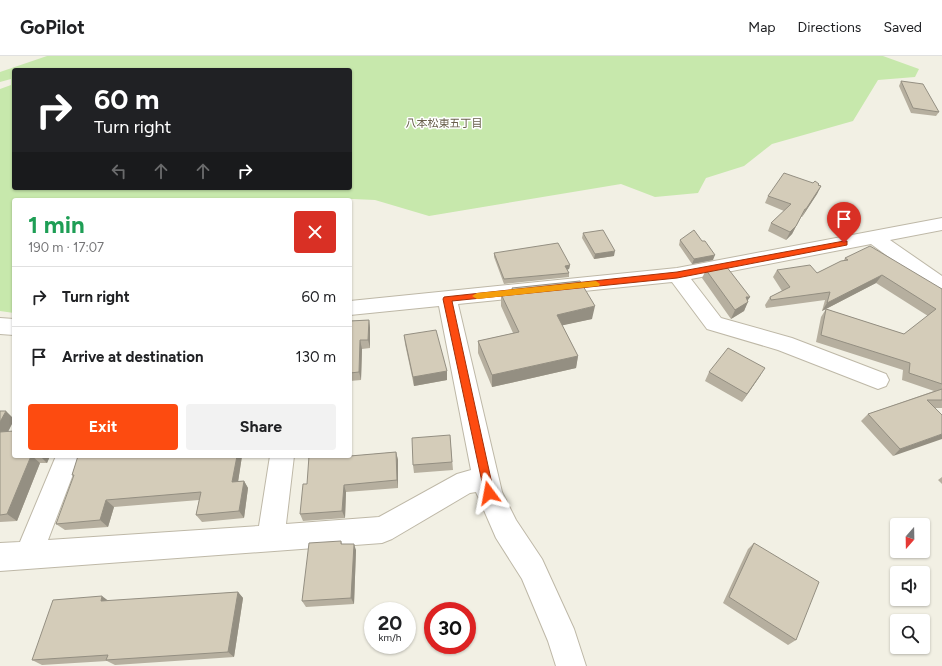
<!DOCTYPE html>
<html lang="en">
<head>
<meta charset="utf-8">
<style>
  body { margin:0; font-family:Figtree,"Noto Sans JP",sans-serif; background:#f2f2f2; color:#202124; height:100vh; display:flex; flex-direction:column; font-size:15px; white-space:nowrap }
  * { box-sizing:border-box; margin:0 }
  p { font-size:13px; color:#757577 }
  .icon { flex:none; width:22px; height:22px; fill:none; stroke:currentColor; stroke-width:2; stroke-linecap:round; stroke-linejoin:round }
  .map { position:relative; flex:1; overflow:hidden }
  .panel { position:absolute; left:12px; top:142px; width:340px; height:260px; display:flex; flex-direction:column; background:#fff; border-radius:4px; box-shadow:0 1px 3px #0004 }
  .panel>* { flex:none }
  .banner { position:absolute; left:12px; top:12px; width:340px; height:122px; border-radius:4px; box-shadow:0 1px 3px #0004; background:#202124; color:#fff; overflow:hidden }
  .needle { width:26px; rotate:200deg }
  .controls { position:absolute; left:890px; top:462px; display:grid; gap:8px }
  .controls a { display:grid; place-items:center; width:40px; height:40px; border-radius:4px; background:#fff; box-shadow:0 1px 3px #0004; font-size:20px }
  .speed { position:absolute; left:364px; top:546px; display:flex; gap:8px; font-size:20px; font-weight:700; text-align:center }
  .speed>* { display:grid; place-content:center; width:52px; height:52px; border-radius:50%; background:#fff; box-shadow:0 1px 3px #0004; line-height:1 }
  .speed small { font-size:10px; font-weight:400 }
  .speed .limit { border:6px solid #d22; background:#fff; color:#111 }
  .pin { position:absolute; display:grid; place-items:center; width:34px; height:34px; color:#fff; margin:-41px -17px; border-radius:50% 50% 50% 0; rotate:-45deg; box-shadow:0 0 4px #0007 }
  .pin .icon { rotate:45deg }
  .me { position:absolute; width:44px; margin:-22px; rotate:347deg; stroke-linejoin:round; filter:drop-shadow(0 0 3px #0008) }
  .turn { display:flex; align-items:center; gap:14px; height:84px; padding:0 16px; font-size:18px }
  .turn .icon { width:52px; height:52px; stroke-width:2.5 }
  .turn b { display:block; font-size:28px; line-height:34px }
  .lanes { display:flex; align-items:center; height:38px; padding:0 16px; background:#0003; justify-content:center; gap:20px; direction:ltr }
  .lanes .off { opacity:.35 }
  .round { display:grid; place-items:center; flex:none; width:42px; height:42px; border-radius:4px; background:#f2f2f2 }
  .summary { display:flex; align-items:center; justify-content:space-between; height:68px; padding:0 16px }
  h1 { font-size:24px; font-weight:700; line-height:30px; color:#1e9e55 }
  .button { display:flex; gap:8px; margin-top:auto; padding:8px 16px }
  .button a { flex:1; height:46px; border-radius:4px; background:#fd4b10; color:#fff; font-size:16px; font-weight:700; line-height:46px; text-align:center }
  .button a+a { background:#f2f2f2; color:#202124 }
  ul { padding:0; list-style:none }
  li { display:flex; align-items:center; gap:12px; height:60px; padding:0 16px; border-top:1px solid #e0e0e0 }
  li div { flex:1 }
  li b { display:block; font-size:15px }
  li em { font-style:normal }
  header { display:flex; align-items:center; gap:24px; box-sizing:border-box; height:56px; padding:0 20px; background:#fff; border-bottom:1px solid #e0e0e0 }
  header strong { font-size:19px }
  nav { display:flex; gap:22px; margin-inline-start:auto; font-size:14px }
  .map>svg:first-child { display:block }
</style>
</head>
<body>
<header>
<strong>GoPilot</strong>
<nav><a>Map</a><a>Directions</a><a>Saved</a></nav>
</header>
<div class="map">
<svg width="942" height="610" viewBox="0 0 942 610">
  <rect width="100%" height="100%" fill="#f2f0e4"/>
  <path fill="#c7e8ac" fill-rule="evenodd" d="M47,0H883L919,13L915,21L878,24L853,65L772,88L744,110L706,122L698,137L655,141L621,128L429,160L375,144L331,142L328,144H14V257L0,255V33L11,29V23L0,26V16ZM14,14H350V132H14Z"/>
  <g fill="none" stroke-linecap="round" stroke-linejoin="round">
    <defs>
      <path id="minor" d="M942,162V174L890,184L942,220V237L935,235L871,188L691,223L721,262L792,282L886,318L889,324L886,330L878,333L778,294L707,273L672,226L458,248L502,436L516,464L542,503L574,573L586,610H556L548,585L522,523L496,482L476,436L470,437L392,483L382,487L0,515V487L20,486L56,400H80L48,484L259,470L270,400H294L286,468L379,461L457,418L471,414L439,250L350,259V245L677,212Z
        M0,262L14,263V279L0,278Z"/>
    </defs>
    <use href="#minor" stroke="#beb8a7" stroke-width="2"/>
    <use href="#minor" fill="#fff" fill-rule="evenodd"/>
  </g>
  <path fill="#b6af9f" d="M901,25L939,56L936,60L911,57L899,30Z
    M818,129L821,130L817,138L802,161H801L792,178L786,184L768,175L771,167L784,155L765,147L768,140Z
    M583,177L614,200L594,203L582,182Z
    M680,184L702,185L713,204L692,208L679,189Z
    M494,197L570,209L569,213L567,214L569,217V221L504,228L494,201Z
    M845,202L942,233V352H935L942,359L893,400L861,365L868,358L934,335L902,324L903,314L816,286L821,261L826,253L904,278L928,260L876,227L822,255L825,244L766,252L765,249L770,241L782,235L773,221L777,214L817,217L844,204Z
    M706,214L748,244L744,255L731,263L702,222Z
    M512,232L592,263L562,269L578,300L576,312L492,331L478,297V285L513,277L501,250V238L511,236Z
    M369,264L370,272V292L362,293L361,324L350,325V265Z
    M404,279L447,315V324L414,330L405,288Z
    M709,316L760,320L742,346L705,325Z
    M0,355L14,363L8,375L14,400H50L47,407H40L17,465L0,466Z
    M450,379L453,414L414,417L413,409Z
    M350,382L352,388L351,400L396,396L398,404V432L346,436L345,462L303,465L300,458L350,400Z
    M78,400H242L238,425H244L248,432L244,462L202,466L196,459L199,444L114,451L108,471L65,474L56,468L74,420L72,419Z
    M942,421V428L938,424Z
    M341,485L342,488L356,494L354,548L306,551L302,545Z
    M754,487L796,584L788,589L723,547L748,493Z
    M238,536L243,542L234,601L115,609L107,605L42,609L32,604L109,545Z"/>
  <path fill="#948f82" d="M821,130L817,138L802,161L806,153Z
    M805,153L792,178L786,184L790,176Z
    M615,195L614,200L594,203L595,198Z
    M715,199L713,204L692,208L694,203Z
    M570,209L569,213L564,214L565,210Z
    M882,219L876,227L822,255L827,247Z
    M746,241H750L746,247L748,246L744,255L731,263L735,254Z
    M595,250L592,263L555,271L557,259Z
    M369,264L370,272V292L368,284Z
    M360,284L362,293L361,324L359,316Z
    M578,300L576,312L492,331V319Z
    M765,312L760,320L742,346L747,338Z
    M447,315V324L414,330L413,321Z
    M6,355L14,363V364L4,384L0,381V366Z
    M942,378V383L893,400L900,393Z
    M350,382L352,388L351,408L350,400Z
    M396,396L398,404V432L397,424Z
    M31,400H32L40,407L17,465L7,458Z
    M40,400H50L47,407Z
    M237,400H242L237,433L232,426Z
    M244,425L248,432L244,462L239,455Z
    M344,429L346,436L345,462L342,455Z
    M106,444L114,451L108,471L100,464Z
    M354,488L356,494L354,548L351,542Z
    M238,536L243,542L234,601L228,596Z
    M102,540L110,546L101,545Z"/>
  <path fill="#d4ccb9" stroke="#948f82" d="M901,25L923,28L939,56L913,52Z
    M784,117L813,127L815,125L819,128L818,129L821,130L806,153H805L796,170L790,176L771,167L791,148L768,140Z
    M603,174L615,195L595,198L583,177Z
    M694,174L702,185H705L715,199L694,203L680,184Z
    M558,187L570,209L565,210L569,217L504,223L494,197Z
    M870,190L942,233V328L909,317L910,307L821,279L826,253L904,278L936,253L882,219L827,247L830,236L771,244L770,241L790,231L777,214L810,209L817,217L841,205L848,204L845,202Z
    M726,210L750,241H746L748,246L735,254L706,214Z
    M580,225L595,250L557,259L578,300L492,319L478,285L519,276L501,238L513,235L512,232Z
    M369,264L368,284H360L359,316L350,317V265Z
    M436,274L447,315L413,321L404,279Z
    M728,292L765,312L747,338L709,316Z
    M942,333V344H927L942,359V378L900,393L868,358Z
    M0,355H6L0,366Z
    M14,375V400H31L7,458L0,459V376Z
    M450,379L452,406L413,409L412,382Z
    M396,396L397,424L344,429L342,455L300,458L303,428H307L309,400H350Z
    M78,400H237L232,426L244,425L239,455L196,459L201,436L106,444L100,464L56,468L74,419H72Z
    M341,485V488H354L351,542L302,545L309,487Z
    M754,487L819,526L796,584L729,541Z
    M238,536L228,596L106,604L108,599L32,604L53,544L102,540L101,545Z"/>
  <path fill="#fd4b10" stroke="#a4310a" d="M844,185H847V189L677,222L452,245L494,437L493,440L489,442L485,440L443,243L444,241L677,216Z"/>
  <path fill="#f59e0b" d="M596,225L600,228L599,230L477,243L472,240L477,237Z"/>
  <g text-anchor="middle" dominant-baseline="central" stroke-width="3" stroke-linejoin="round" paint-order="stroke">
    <g font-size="11" fill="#685f4b" stroke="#fff">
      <text x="444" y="67">八本松東五丁目</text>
    </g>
  </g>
</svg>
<div class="controls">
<a><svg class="needle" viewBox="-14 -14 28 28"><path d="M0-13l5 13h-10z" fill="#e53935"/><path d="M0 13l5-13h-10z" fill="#757577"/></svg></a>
<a><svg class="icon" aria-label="sound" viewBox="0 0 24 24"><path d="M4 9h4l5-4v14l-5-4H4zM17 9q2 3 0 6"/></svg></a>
<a><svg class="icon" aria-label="search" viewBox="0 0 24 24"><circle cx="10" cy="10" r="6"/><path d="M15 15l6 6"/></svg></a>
</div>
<div class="speed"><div>20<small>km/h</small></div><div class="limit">30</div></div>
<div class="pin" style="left:844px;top:187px;background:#d93025"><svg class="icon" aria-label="arrive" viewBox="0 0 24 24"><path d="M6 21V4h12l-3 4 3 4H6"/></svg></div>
<svg class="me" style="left:489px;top:437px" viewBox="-20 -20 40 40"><path d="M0-17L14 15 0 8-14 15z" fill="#fd4b10" stroke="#fff" stroke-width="4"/></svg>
<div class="banner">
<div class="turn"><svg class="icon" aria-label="right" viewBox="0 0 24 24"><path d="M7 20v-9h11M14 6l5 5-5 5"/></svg><div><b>60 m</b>Turn right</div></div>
<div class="lanes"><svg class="icon off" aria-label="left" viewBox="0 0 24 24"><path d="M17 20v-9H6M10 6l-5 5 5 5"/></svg><svg class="icon off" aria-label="ahead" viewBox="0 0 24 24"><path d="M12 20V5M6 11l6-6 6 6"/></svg><svg class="icon off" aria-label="ahead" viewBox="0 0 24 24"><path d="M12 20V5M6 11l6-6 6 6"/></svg><svg class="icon" aria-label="right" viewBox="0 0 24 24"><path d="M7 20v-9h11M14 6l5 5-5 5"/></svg></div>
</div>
<section class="panel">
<div class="summary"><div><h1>1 min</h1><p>190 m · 17:07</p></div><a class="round" style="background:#d93025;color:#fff"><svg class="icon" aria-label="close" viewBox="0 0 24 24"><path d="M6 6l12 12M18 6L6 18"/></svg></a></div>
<ul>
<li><svg class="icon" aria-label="right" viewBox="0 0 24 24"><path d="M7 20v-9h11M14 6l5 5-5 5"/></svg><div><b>Turn right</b></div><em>60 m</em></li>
<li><svg class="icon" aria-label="arrive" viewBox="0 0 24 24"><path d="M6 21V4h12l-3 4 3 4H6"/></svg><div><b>Arrive at destination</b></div><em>130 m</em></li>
</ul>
<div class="button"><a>Exit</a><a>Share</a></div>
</section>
</div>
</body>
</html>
